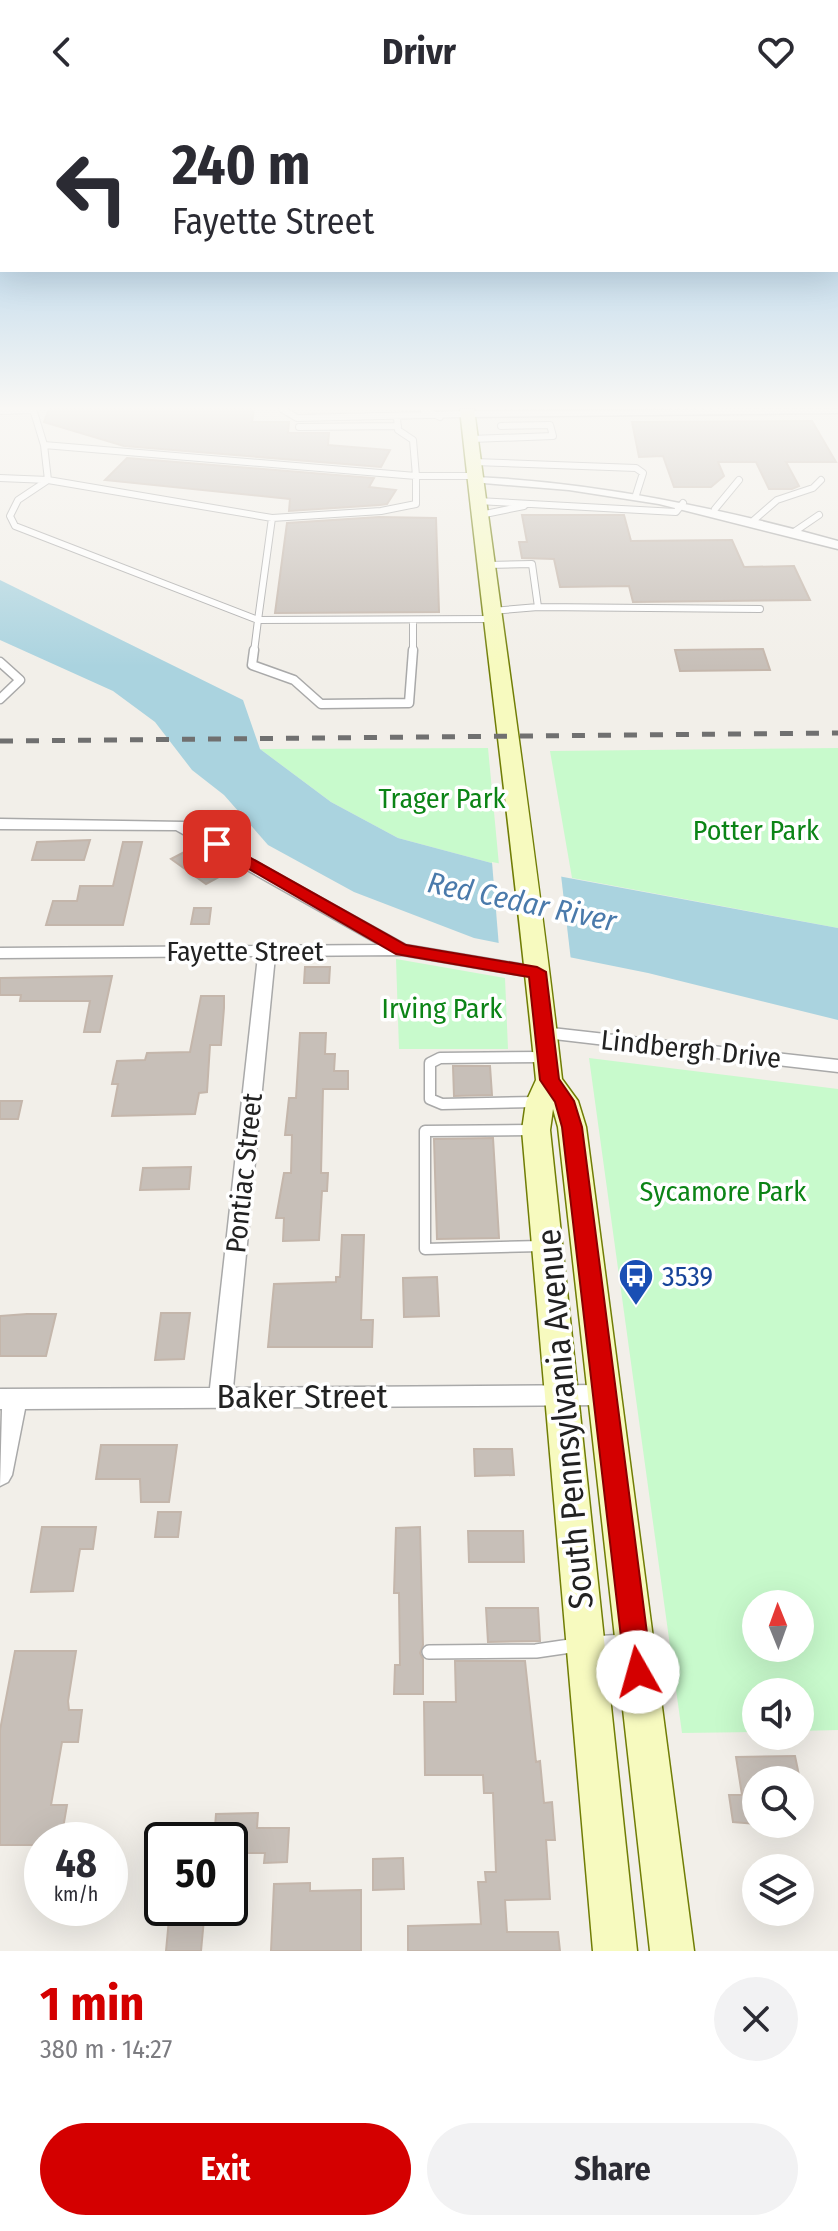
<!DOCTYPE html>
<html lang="en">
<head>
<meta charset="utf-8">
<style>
  body { margin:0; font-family:"Fira Sans Condensed",sans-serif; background:#f2f2f3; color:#2b2b33; height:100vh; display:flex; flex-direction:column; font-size:30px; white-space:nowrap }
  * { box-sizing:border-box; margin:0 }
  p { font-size:26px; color:#7c7c81 }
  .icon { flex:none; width:44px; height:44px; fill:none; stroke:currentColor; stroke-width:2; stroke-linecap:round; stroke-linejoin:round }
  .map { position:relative; height:1847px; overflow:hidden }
  .side { display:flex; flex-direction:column; background:#fff; flex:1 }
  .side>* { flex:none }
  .top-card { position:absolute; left:0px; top:0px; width:838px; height:168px; box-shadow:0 8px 32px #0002; background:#fff; color:#2b2b33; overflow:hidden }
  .needle { width:52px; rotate:359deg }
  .controls { position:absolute; left:742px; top:1486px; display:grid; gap:16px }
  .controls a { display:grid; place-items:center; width:72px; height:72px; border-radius:50%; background:#fff; box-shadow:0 8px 32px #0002; font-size:40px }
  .speed { position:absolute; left:24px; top:1718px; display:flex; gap:16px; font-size:40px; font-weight:700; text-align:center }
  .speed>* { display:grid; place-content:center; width:104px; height:104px; border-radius:50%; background:#fff; box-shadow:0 8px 32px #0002; line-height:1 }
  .speed small { font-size:20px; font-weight:400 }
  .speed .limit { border:4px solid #111; border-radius:12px; background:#fff; color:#111 }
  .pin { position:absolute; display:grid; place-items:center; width:68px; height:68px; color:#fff; margin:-34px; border-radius:16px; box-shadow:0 4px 12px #0006 }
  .me { position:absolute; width:88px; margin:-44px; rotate:353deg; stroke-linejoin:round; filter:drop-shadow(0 0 6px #0008) }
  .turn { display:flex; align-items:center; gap:28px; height:168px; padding:0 40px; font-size:36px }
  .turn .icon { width:104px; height:104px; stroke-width:2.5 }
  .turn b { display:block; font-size:56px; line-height:68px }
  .round { display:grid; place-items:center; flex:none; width:84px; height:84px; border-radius:42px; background:#f2f2f3 }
  .head { display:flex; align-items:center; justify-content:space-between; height:136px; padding:0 40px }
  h1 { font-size:48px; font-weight:700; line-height:60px; color:#d40000 }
  .cta { display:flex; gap:16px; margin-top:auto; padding:16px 40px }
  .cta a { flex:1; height:92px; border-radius:48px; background:#d40000; color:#fff; font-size:32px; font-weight:700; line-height:92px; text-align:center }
  .cta a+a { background:#f2f2f3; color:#2b2b33 }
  header { display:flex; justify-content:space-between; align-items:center; height:104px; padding:0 40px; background:#fff; font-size:36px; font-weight:700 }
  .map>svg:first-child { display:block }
</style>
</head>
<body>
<header><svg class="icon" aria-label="back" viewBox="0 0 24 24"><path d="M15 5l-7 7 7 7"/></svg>Drivr<svg class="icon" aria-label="heart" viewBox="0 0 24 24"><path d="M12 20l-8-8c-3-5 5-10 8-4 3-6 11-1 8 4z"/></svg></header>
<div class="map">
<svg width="838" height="1847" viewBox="0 0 838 1847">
  <rect width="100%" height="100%" fill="#f2efe9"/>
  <path fill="#c8facc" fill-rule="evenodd" d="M488,644L499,761L398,734L331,698L260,645Z
    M838,644V824L572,774L550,647Z
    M396,855L505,874L508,945H399Z
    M589,954L838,985V1626L800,1627V1588H756V1628L682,1629ZM756,1500H800V1544H756Z"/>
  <path fill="#aad3df" d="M0,476L243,596L260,645L331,698L398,734L499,761L838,824V916L648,869L474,834L354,788L268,741L224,691L192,666L155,618L113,587L0,536Z"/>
  <path fill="#f2efe9" d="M492,758L561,771L571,857L499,843Z"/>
  <path fill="#c7bfb8" stroke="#c4b6ab" stroke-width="2" d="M49,305H254L252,318H289L288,329H329L328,341L390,346L381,363L124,342L44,318Z
    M812,317L836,358H786L799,382L792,385H769L756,358H718L724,372L711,383H674L663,352L639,353L632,318Z
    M127,354L374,374L369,383L396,386L387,400L380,401L289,407L290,395L105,376Z
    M522,411H624L631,437L732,436L744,463L794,462L810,496L633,498L629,482L560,483L554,455L522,454L519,438H527Z
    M379,413L436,414L439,508L275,509L287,419Z
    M763,545L770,566L680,567L675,546Z
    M90,736L84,756H32L37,738Z
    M123,738H142L123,821H46L53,797H77L80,782H113Z
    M194,743L226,764L222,766L226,769L206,780L171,755Z
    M194,804H211L209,820H191Z
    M305,863H330L329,879H304Z
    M112,872L100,928H84L90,897H20L21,891H0V874Z
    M201,892H224V904L221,941H210L207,988L199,989L195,1010L112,1012L118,980H112L117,957L145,956L147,949L190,948Z
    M300,929H326L325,950H335L334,967H348V985H323L321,1069H328L327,1087H322L319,1136L283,1137L284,1114H276L284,1069H291L292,1031H285L289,994H296Z
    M453,962H490L492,991L454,992Z
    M0,997H22L18,1015H0Z
    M493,1034L499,1134L437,1135L434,1035Z
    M191,1063L189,1085L140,1086L143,1064Z
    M342,1131H364L361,1216H373L372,1243H268L274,1180L336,1178V1173H340Z
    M437,1173L439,1212L404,1213L403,1174Z
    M161,1209H190L184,1255L155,1256Z
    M27,1210H56L46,1252H0V1212Z
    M101,1341H177L169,1398H141L140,1375H96Z
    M474,1345H512L514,1371L475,1372Z
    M158,1408H181L178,1433H155Z
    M42,1423H96L93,1445H80L73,1487L31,1488Z
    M420,1423L423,1541L420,1549L423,1555V1590H394L395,1561H400L399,1489H394L396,1424Z
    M468,1427H523L524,1458H469Z
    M486,1504H538L540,1537L488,1538Z
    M15,1547H76L68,1597L69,1606H82L78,1638H62L51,1701H67L61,1736H42V1741H0V1626Z
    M455,1557H525L536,1658L540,1657L544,1699L552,1698L555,1736H546L550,1795L505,1796L507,1828H558L560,1847H408V1822L481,1820L478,1778H486L485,1768H496L493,1689H484L483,1671H425L424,1598H456Z
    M795,1652L800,1676H756V1720L733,1718L729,1691H742L736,1653Z
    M258,1709L257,1724H289L287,1758L264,1759L265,1749H230V1736H214L216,1710Z
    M403,1754L404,1785L373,1786V1755Z
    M310,1779V1787L361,1786V1847H271L274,1780Z
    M170,1804H205L201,1847H166Z"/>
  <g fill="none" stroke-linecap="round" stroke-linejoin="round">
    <defs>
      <path id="lane-far3" d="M33,305L44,341L48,376L272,414
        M282,305L297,314L468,310
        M423,305L440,313
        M0,307L33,306
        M397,314L398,326L413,336L416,372H476
        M299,323L398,322
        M471,335L553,332L550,321L501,322
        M44,341L416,372V400L381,407L272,414L258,516L493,515
        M474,358L636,364L643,369L636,391
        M0,374L48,376
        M48,376L18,396L10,412L15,422L258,516L254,548
        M478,397L676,408L683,399
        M715,405L739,376
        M480,411L524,402
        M754,416L777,396L813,384L821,376
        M794,428L819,411
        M486,461L532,460L538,503
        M492,507L538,503L760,505
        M413,548V516"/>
      <path id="lane-far2" d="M254,546L252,561L294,576L321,600L409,599L413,546
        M0,558L20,576L0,595"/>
      <path id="lane-far1" d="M536,998L442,1000L430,995V959L440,954L543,953
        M532,1026L425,1027V1145L541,1142"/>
      <path id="lane" d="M592,1539L625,1537
        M429,1548L536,1547L577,1541"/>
      <path id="street" d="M838,305V309L468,313L463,310L468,307Z
        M476,373C600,379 719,404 838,437V445L659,400L569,386L472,378L471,376Z
        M0,715L184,718L406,841L543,864L546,868L543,872L537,874L402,851L275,852L233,1284L604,1281L612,1284L615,1291L612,1298L604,1301L25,1305L12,1371L8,1378L0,1382L2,1305H0V1285L210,1284L258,852L0,854V844L380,841L176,726L0,725Z
        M543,923L838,956V968L537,933L534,929Z"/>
      <path id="secondary" d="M460,305H474C503,528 537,751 562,975L578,997L586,1023L694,1847H650L558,1023L553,1005L550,1026L637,1847H593L522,1026L526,998L536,976C514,752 484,529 460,305Z"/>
    </defs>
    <use href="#lane-far3" stroke="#a9a9a9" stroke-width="8"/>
    <use href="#lane-far2" stroke="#a9a9a9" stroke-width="11"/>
    <use href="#lane-far1" stroke="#a9a9a9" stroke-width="13"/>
    <use href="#lane" stroke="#a9a9a9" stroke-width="16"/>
    <use href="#street" stroke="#a9a9a9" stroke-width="3"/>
    <use href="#secondary" stroke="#707d05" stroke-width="3"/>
    <use href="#lane-far3" stroke="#fff" stroke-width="6"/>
    <use href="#lane-far2" stroke="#fff" stroke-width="8"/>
    <use href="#lane-far1" stroke="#fff" stroke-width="10"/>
    <use href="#lane" stroke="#fff" stroke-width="13"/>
    <use href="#street" fill="#fff" fill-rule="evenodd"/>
    <use href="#secondary" fill="#f7fabf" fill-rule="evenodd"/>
    <path stroke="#707070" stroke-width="5" stroke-dasharray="13 13" stroke-linecap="butt" d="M0,637L838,629"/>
  </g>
  <linearGradient id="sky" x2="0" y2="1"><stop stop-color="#8fc0e4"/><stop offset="0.54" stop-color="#f9f8f5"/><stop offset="1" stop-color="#f9f8f5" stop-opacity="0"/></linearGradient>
  <rect width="838" height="563" fill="url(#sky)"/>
  <path fill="#d40000" stroke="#8a0000" stroke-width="2" d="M217,735L406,841L537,863L546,868L559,975L574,997L582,1023L652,1568L648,1577L638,1581L629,1577L625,1568L562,1023L555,998L540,976L529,873L396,850L211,743L209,740Z"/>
  <defs>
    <symbol id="bus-pin" viewBox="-11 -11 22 30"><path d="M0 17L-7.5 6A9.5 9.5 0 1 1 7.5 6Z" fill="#1a4fb4" stroke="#fff"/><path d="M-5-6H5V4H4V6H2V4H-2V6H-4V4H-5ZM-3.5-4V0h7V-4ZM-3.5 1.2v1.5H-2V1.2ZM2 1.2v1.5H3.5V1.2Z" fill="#fff"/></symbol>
  </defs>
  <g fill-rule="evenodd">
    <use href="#bus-pin" x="616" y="1152" width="40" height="54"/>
  </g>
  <g text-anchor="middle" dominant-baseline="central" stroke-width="7" stroke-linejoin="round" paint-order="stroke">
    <g font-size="28" fill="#0c8416" stroke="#fff">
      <text x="442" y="694">Trager Park</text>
      <text x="756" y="726">Potter Park</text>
      <text x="442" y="904">Irving Park</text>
      <text x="723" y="1087">Sycamore Park</text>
    </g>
    <g font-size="28" fill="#222" stroke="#fff">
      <text x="245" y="847">Fayette Street</text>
      <text transform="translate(691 945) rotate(6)">Lindbergh Drive</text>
      <text transform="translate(244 1069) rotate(-84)">Pontiac Street</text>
    </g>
    <g font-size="28" fill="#164399" stroke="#fff" text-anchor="start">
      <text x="662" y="1172">3539</text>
    </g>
    <g font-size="30" font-style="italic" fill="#4a7aab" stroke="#fff">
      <text transform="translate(522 798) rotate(12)">Red Cedar River</text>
    </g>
    <g font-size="34" fill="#222" stroke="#fff">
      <text x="302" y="1292">Baker Street</text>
      <text transform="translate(565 1315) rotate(-95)">South Pennsylvania Avenue</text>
    </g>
  </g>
</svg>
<div class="controls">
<a><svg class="needle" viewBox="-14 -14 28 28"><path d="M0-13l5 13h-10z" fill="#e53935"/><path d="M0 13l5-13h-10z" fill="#7c7c81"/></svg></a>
<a><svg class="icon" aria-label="sound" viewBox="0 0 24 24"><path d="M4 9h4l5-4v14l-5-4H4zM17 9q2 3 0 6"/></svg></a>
<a><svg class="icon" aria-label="search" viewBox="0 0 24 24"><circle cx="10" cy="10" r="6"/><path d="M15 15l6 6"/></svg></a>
<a><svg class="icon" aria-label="layers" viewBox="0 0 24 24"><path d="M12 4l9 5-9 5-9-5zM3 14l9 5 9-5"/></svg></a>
</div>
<div class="speed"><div>48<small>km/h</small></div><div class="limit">50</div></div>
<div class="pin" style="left:217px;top:740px;background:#d93025"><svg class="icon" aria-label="arrive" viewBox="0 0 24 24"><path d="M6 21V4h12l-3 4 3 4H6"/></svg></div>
<svg class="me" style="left:638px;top:1568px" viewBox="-20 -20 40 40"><circle r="19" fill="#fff"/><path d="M0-13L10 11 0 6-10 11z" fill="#d40000"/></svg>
<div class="top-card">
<div class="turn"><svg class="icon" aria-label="left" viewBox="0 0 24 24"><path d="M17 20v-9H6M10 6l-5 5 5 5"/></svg><div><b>240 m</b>Fayette Street</div></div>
</div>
</div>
<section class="side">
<div class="head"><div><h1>1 min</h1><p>380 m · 14:27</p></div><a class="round"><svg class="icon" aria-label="close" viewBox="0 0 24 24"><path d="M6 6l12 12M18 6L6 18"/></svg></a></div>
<div class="cta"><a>Exit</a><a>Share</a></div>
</section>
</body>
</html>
